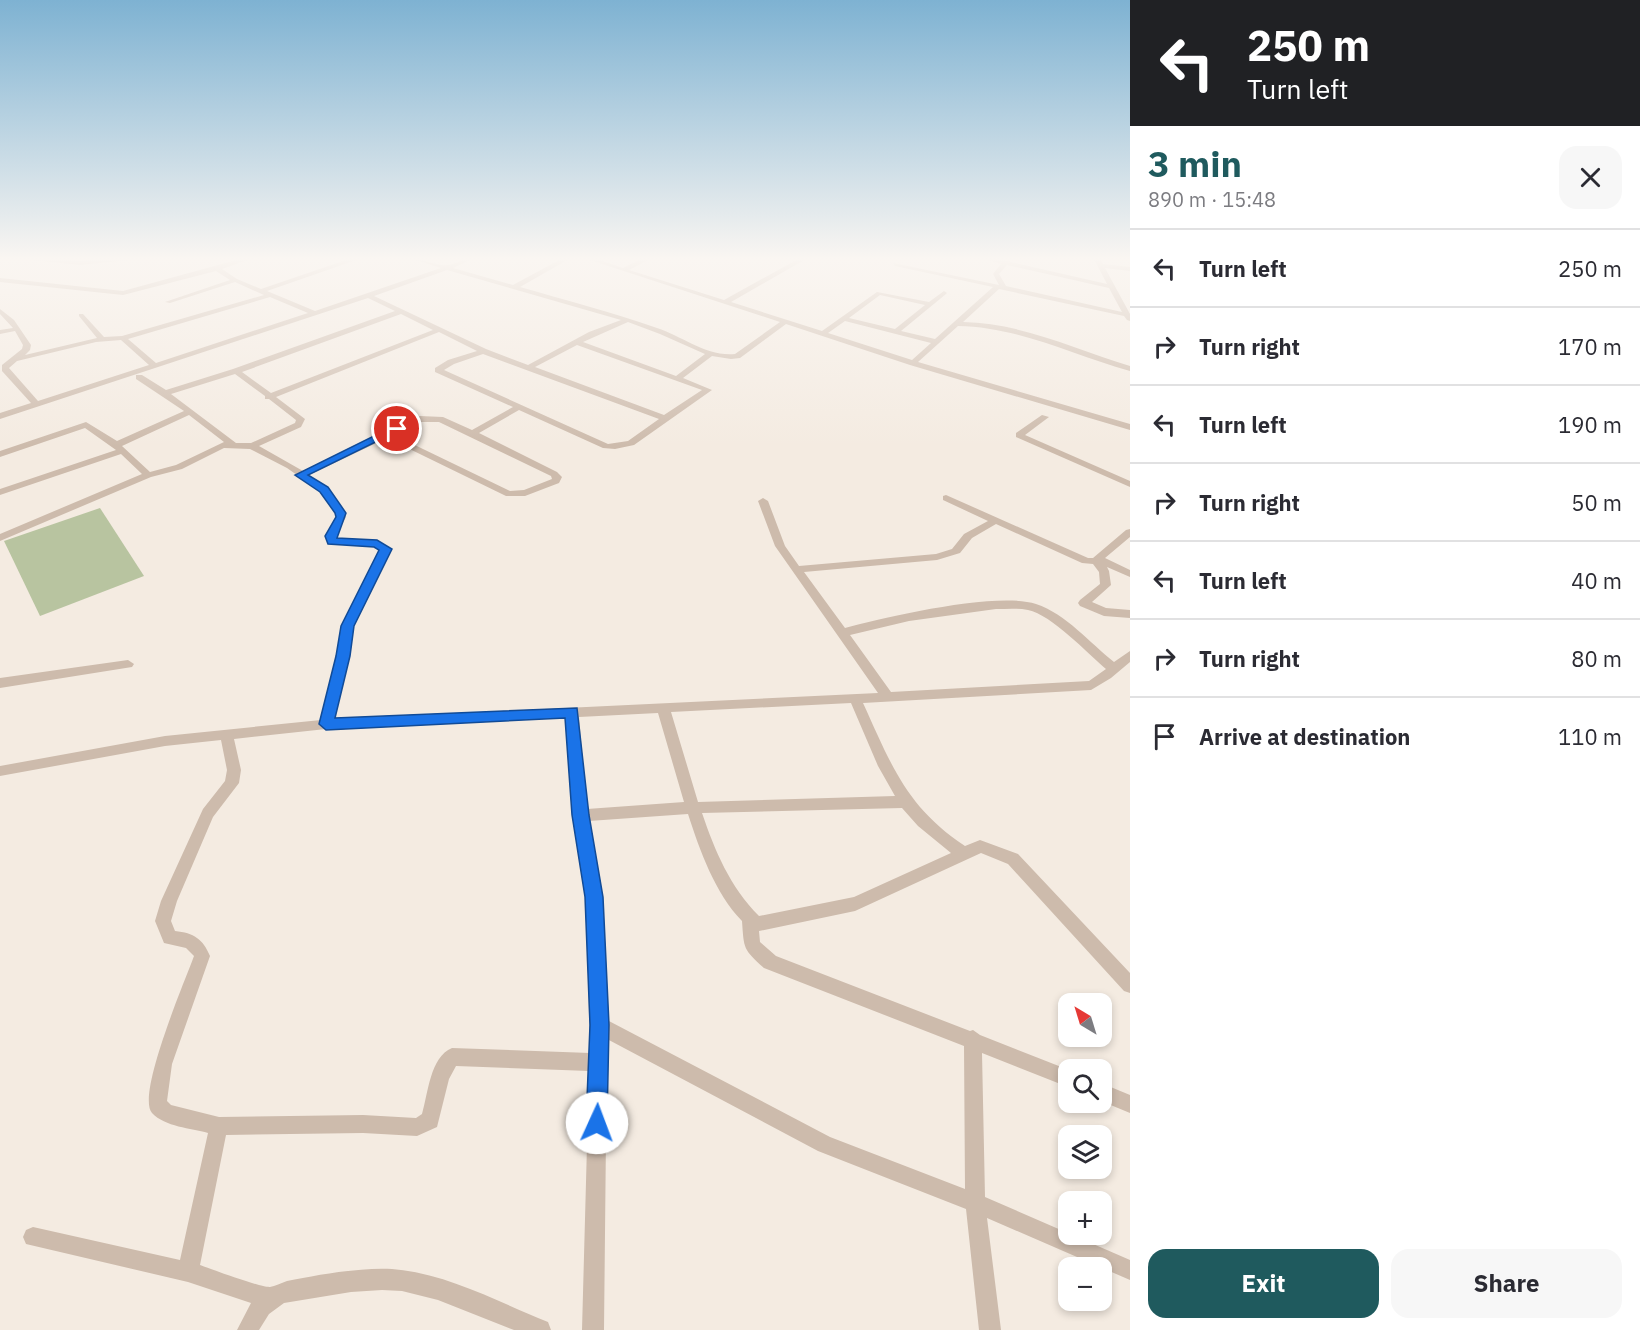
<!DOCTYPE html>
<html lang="en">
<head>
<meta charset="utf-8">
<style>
  body { margin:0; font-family:"IBM Plex Sans",sans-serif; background:#f7f7f7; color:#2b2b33; height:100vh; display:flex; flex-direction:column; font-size:22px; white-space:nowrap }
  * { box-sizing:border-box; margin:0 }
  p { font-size:20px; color:#7c7c81 }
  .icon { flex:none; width:33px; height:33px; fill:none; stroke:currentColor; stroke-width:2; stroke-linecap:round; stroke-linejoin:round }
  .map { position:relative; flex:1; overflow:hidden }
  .drawer { display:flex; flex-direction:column; background:#fff; width:510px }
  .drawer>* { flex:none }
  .banner { background:#202124; color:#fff; overflow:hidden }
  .needle { width:39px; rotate:322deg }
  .fabs { position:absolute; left:1058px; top:993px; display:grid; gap:12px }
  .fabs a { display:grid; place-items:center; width:54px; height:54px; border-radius:12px; background:#fff; box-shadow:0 3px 9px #0003; font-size:30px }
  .pin { position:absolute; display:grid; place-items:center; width:51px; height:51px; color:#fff; margin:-26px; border:3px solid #fff; border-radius:50%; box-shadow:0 2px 6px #0007 }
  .me { position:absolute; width:66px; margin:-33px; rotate:2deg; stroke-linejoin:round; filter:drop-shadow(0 0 4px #0008) }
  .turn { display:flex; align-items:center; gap:21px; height:126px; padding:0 18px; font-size:27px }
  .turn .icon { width:78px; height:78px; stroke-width:2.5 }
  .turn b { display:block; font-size:42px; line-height:51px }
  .round { display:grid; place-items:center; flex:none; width:63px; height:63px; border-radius:18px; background:#f7f7f7 }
  .summary { display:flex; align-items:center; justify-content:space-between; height:102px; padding:0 18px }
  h1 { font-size:36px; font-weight:700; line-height:45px; color:#1f5a5e }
  .button { display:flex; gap:12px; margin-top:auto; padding:12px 18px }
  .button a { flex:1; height:69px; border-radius:18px; background:#1f5a5e; color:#fff; font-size:24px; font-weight:700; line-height:69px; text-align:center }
  .button a+a { background:#f7f7f7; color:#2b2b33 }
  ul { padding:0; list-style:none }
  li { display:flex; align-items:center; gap:18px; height:78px; padding:0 18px; border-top:2px solid #e1e1e2 }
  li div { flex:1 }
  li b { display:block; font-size:22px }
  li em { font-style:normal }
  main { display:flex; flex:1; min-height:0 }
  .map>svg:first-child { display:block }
</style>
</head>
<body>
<main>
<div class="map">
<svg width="1130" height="1330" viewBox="0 0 1130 1330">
  <rect width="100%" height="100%" fill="#f4ebe1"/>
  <path fill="#b8c4a0" d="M100,508L144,576L40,616L4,541Z"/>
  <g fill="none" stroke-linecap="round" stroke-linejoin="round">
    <path fill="#cdbbac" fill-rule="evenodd" d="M23,259L80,261L139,259L80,265Z
      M240,259H250L222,269L237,279L261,289L349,259H359L267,291L315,311L441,268L413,259C424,259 439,267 448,265C456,264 462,259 472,259L453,268L513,285L561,259H569L520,287C565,300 612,312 657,328C682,336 707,357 735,354L780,322L587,259H597L623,268L641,259H650L629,270L724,300L798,259H806L731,302L822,331L877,292L929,302L944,291L947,293L946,294L901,331L935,339L993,287L895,266L893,263L999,285L993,274L1001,264L985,259H998L1107,284L1094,259H1100L1103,264L1130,267V271L1105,268L1130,314V321L1127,320L1124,316L999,289L963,322C1021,323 1075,349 1130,366V371C1072,355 1019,327 958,326L918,362L1130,424V430L910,365L786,324L740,358L731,359L712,356L683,378L712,390L634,445L615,449L603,448L519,410L479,433L557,472L562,477L559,483L525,496H506L387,438L309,475C326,486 338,498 346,517L336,536L337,538L377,540L391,549L353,626L349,656L334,719L878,693L775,546L758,501L763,498L768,501L785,546L799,566L936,554L952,549L964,534L988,521L943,500V496L946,495L1088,558H1093L1126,530L1130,529V537L1105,558L1130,570V577L1107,567L1109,571L1111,585L1092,602L1106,608L1130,610V618L1104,616L1080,606L1078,603L1080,600L1100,584L1099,572L1093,564L1082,563L996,524L972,538L960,553L937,560L804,572L845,628C885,617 998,591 1036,604C1066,614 1090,643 1114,662L1130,651V662L1111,678L1091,690L863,703C891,764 906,807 965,846L980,840L1018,854L1130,973V993L1124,991L1008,864L981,853L855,911L759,931L760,942L776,956L970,1031L973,1030L980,1035L1069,1070L1068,1087L982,1053L985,1197L1130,1260V1280L987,1218L1001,1330H979L966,1209L818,1151L607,1039L604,1330H582L589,1071L456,1066L449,1079L437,1127L417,1136L363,1133L226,1135L200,1265C211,1269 262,1288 270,1287C275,1286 281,1283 287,1281C317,1275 362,1267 392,1269C446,1273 498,1302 548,1322L551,1330H514L438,1300L402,1291L382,1290L351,1292L284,1303L269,1314L259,1330H237L251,1303L188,1282L26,1244L23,1237L26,1230L33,1227L180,1260L208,1133C191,1128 165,1127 152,1113C136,1095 185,981 194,956L186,948L164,943L155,921L161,901L203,809L225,781L227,770L221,740L165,746L0,776V766L165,736L321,720L337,656L341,626L380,550L375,546L329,543L326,536L336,517L332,506L325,497L314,487L287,468L250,449L224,448L182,469L151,477L0,541V534L142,474L121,454L0,495V489L116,450L85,428L0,457V451L86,422L117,441L184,411L136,379V375H142L166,390L233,369L395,311L368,298L0,419V413L31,403L2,371V365L22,349L23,345L15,331L0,334V330L13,328L0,314V309L14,320L31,345L30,350L25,355L97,338L79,316V314H83L104,337L122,336L264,295L235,282L170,303L165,302L230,280L216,271L123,295L0,282V278L123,291ZM1007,265L1109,288L1122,312L1006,286L999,274ZM447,270L621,320L589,332L528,365L486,349L374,296ZM880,295L925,305L895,329L849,318ZM270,297L308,313L156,363L128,339ZM401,314L433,330L271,393L242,372ZM845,321L931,343L912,360L828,333ZM628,322L660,334L705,354L676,376L583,342ZM439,332L477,351L448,360L435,368V372L513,407L472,430L443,417L420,416L303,471L259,446L301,427L305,419L276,397ZM121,340L149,365L38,401L9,368L17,361L96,342ZM577,345L702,390L664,415L535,367ZM483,354L659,419L628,441L608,444L444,370L454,364ZM235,374L265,396V399H269L296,420L295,423L251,443H236L171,394ZM189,415L224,442L176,465L150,472L122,446ZM421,422H439L551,476L552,479L524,490L510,491L394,435ZM996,609C1007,609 1018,608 1028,610C1052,615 1087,653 1106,669L1089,681L891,692L850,635L909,621ZM851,703L878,766L895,796L698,802L671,712ZM658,713L684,802L587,809L579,717ZM566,717L574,815L586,897L590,1053L452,1048C430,1057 428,1094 422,1114L416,1118L363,1115L219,1117L171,1105L167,1101L172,1064L210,956C203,939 194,933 175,931L171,921L177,901L213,817L239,783L241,770L234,739L326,729ZM902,808L918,826L951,853L854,897L759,916C730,887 715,851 702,813ZM688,814C700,851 715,893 742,921C744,949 743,949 764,968L964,1046L965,1189L830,1137L607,1020L602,897L589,821Z
      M1042,415L1049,417L1025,435L1130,481V487L1016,437V433Z
      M128,660L134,664L132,667L0,688V678Z
      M1101,1083L1130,1095V1113L1101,1101Z"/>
  </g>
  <linearGradient id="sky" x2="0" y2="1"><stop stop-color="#7eb2d2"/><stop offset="0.58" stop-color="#faf6f2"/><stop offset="1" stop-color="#faf6f2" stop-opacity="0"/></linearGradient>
  <rect width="1130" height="446" fill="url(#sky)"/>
  <path fill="#1a73e8" stroke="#114b97" stroke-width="1.5" d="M394,426L402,429L308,475L328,487L346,513L337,538L377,540L392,549L354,626L350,656L335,718L577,708L589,815L603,897L609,1025L607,1123L604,1130L597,1133L589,1130L586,1123L590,1025L585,897L572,815L565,718L326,730L319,724L336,656L341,626L379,550L374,547L328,544L325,536L336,517L335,513L320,492L295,475Z"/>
</svg>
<div class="fabs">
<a><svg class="needle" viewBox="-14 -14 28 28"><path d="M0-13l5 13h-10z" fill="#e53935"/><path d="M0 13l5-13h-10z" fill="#7c7c81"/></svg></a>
<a><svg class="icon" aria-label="search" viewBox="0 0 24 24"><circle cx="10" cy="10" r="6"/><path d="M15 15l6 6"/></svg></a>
<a><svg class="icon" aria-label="layers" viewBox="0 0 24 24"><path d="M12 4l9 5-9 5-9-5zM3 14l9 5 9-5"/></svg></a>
<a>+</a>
<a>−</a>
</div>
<div class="pin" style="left:397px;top:429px;background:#d93025"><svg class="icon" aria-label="arrive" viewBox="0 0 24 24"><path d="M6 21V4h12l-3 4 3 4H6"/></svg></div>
<svg class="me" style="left:597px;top:1123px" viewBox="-20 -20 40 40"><circle r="19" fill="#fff"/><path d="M0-13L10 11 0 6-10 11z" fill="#1a73e8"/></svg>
</div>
<section class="drawer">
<div class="banner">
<div class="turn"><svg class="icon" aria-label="left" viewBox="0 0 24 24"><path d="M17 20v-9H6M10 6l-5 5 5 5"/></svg><div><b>250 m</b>Turn left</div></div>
</div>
<div class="summary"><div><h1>3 min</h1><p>890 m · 15:48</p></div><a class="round"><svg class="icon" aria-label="close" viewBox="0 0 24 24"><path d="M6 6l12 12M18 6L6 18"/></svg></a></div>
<ul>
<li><svg class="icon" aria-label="left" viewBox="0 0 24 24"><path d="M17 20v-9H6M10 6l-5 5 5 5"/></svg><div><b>Turn left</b></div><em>250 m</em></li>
<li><svg class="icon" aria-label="right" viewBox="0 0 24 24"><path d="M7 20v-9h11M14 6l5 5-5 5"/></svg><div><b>Turn right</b></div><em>170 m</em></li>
<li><svg class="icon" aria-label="left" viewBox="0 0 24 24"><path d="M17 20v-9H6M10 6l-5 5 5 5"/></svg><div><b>Turn left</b></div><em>190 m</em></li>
<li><svg class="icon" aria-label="right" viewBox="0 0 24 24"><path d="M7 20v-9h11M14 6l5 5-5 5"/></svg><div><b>Turn right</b></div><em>50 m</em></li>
<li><svg class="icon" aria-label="left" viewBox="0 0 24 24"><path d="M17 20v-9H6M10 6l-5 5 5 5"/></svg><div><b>Turn left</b></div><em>40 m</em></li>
<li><svg class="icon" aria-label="right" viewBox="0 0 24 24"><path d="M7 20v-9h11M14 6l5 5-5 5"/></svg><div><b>Turn right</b></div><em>80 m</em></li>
<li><svg class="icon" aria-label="arrive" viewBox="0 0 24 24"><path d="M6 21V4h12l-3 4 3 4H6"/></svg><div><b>Arrive at destination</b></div><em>110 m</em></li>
</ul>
<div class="button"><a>Exit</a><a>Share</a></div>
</section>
</main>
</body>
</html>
